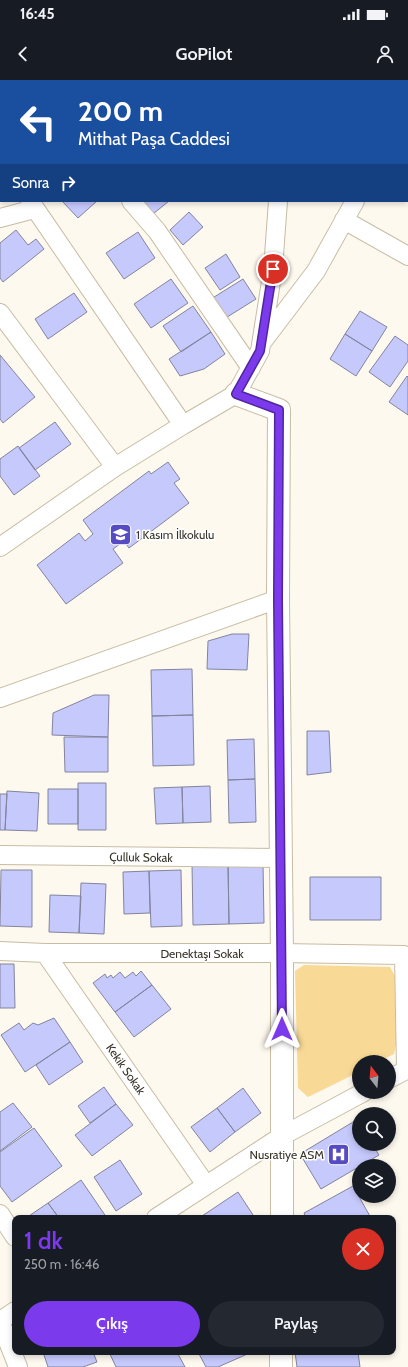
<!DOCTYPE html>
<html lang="tr">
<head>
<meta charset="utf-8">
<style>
  body { margin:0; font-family:Cabin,sans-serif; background:#242831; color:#f1f3f6; height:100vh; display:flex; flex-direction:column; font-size:15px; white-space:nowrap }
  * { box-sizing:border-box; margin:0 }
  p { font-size:13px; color:#9ea1a6 }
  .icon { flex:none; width:22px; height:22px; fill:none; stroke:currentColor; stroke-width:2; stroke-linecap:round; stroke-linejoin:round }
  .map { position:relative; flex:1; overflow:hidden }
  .sheet { position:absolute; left:12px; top:1135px; width:384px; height:140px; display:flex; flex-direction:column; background:#171b24; border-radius:8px; box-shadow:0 2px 6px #0003 }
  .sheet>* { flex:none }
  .hud { position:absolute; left:0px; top:0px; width:408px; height:122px; box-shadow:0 2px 6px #0003; background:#1a4fa0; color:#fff; overflow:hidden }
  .needle { width:26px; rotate:344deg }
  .tools { position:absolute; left:352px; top:975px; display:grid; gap:8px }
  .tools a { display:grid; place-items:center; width:44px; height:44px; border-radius:50%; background:#171b24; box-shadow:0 2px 6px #0003; font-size:20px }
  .pin { position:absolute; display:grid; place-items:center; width:34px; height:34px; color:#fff; margin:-17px; border:2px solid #fff; border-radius:50%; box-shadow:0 1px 4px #0007 }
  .me { position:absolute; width:44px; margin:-22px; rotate:0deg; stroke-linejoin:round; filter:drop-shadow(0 0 3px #0008) }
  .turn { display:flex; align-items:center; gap:14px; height:84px; padding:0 12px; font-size:18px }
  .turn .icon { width:52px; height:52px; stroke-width:2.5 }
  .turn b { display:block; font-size:28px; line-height:34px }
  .then { display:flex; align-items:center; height:38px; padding:0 12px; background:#0003; gap:8px; font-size:15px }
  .round { display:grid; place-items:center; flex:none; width:42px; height:42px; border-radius:21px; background:#242831 }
  .headline { display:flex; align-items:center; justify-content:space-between; height:68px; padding:0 12px }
  h1 { font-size:24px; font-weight:600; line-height:30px; color:#7c3aed }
  .primary-button { display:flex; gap:8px; margin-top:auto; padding:8px 12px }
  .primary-button a { flex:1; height:46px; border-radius:24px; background:#7c3aed; color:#fff; font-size:16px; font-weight:600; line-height:46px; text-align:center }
  .primary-button a+a { background:#242831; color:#f1f3f6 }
  .status { display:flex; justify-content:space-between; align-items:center; height:28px; padding:0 20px; background:#171b24; direction:ltr }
  .status svg { height:11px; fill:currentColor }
  header { display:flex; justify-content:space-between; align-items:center; height:52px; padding:0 12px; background:#171b24; font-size:18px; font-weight:600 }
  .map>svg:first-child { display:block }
</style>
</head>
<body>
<div class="status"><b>16:45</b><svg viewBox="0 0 49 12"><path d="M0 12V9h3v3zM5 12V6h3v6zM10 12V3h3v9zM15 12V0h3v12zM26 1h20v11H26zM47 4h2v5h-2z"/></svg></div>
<header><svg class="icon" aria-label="back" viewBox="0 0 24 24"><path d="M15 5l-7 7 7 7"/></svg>GoPilot<svg class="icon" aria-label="person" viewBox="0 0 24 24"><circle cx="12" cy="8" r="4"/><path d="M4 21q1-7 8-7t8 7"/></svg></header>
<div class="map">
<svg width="408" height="1287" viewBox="0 0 408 1287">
  <rect width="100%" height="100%" fill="#fef9ef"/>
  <path fill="#f9d996" d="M304,885L390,887L396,898V965L394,974L378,982H359V992L308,1017L298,1008L295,891Z"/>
  <path fill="#c6c9fc" stroke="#82849d" d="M46,0H77L78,1H47Z
    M369,0H405L407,1H368Z
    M407,87H408V115H407Z
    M62,121H97L78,138Z
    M143,121H169L153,134Z
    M189,132L203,147L183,165L170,150Z
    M16,150L28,165L36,159L44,169L3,202L0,198V163Z
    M138,152L155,178L124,199L106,173Z
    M226,174L240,197L220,210L205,188Z
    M171,199L188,223L151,248L134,224Z
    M243,199L256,219L224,239L211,219Z
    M74,213L87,232L48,259L35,239Z
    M193,226L211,252L181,272L163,246Z
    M360,231L387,247L372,271L345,254Z
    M211,252L225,274L204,289L180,296L169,279Z
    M345,254L372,271L356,296L330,279Z
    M395,256L408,265V281L390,307L369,292Z
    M0,275L35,317L3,343L0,339Z
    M407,296L408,297V335L389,322Z
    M55,342L71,364L35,390L19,368Z
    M18,366L40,396L14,415L0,396V379Z
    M168,382L180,399L174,403L189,423L129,468L124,461L113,469L123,483L66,524L37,485L79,453L85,461L93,454L83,440L149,391L151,394Z
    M232,554H249L247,590L207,589L208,561Z
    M192,589L193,635L152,636L151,590Z
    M94,615H109L108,657L52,655L53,633Z
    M193,635L194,685L153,686L152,636Z
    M307,651H329L331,692L307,695Z
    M64,657H108V692H65Z
    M254,659L255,699L228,700L227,660Z
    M255,699L256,742L229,743L228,700Z
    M78,703H106V750H78Z
    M210,706L211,742L183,743L182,707Z
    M182,707L183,743L156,744L154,708Z
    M48,709H78V744H48Z
    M7,711L39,713L37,751L5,750Z
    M0,714H7L5,750H0Z
    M228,783H263L264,843L229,844Z
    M228,783L229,844L193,845L192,784Z
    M1,790H32V847L0,846Z
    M181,790L182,846L151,847L149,791Z
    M149,791L150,833L124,834L123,792Z
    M310,797H381V840H310Z
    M81,803L106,804L104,854L79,853Z
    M50,815L81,816L79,853L49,852Z
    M0,884H14L15,928H0Z
    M141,891L152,905L115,932L93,903L105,894L107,898L111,895L113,898L120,892L125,898L133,892L136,896Z
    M152,905L171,929L134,957L115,932Z
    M54,938L70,962L25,992L1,955L19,943L24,950L33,943L38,945Z
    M70,962L83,982L49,1005L36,985Z
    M104,1007L116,1024L90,1043L78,1026Z
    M243,1008L261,1033L235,1052L217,1028Z
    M13,1023L32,1047L0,1071V1032Z
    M116,1024L133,1045L92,1076L75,1055Z
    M217,1028L235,1052L210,1072L191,1047Z
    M358,1039L359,1041V1064H372L379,1075L321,1109L300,1074Z
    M34,1048L62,1086L12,1122L0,1106V1072Z
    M120,1080L142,1114L116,1131L94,1097Z
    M81,1100L107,1138H59L48,1123Z
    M353,1106L371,1138H306L304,1133Z
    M238,1112L255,1138H199Z
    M48,1123L59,1138H26Z
    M43,1272H93L97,1282L83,1287H48Z
    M109,1272H177L185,1287H116Z
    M198,1272H252L218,1287H206Z
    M295,1272H358L360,1287H297Z"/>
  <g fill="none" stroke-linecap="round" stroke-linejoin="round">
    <defs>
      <path id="minor" d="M24,0L25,1
        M287,1V0
        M407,37L408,35
        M0,74L1,75
        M30,121L183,345
        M131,121L157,151L251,288
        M0,138L34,129
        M344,140L408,176
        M0,233L115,387
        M263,261L316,191L355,121
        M0,467L115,387L183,345L236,314L260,271L273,189L278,121
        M0,618L278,519
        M0,775L281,778
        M0,871L45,873H282L404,875L406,990
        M45,873L206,1105
        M389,999L408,989
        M0,1134L15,1157
        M156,1138L282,1056L364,1012
        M0,1241L18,1287
        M0,1241L15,1231"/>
      <path id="tertiary" d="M236,314L279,330L278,519L282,873V1138
        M281,1287V1272"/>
    </defs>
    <use href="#minor" stroke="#c8bca2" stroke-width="20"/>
    <use href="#tertiary" stroke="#c8bca2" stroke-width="24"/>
    <use href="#minor" stroke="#fff" stroke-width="18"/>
    <use href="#tertiary" stroke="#fff" stroke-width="22"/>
  </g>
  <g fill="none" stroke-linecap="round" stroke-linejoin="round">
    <defs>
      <path id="route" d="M273,189L260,271L236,314L279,330L278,519L282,949"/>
    </defs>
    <use href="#route" stroke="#51269a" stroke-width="10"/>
    <use href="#route" stroke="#7c3aed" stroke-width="7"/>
  </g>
  <defs>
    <symbol id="school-square" viewBox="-11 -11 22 22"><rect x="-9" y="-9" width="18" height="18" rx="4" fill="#574bc3" stroke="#fff"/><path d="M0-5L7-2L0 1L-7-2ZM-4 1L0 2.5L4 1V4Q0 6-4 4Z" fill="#fff"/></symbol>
    <symbol id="hospital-square" viewBox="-11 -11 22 22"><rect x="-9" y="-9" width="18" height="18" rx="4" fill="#574bc3" stroke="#fff"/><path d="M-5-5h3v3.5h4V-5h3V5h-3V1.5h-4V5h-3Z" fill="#fff"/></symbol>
  </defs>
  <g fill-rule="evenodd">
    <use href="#school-square" x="108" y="442" width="25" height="25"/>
    <use href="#hospital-square" x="326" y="1062" width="25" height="25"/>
  </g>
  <g text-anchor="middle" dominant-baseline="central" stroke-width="3" stroke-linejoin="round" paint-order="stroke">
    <g font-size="12" fill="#383329" stroke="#fff" text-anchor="start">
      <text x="136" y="454">1 Kasım İlkokulu</text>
      <text x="324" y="1074" text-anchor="end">Nusratiye ASM</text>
    </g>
    <g font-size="12" fill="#383329" stroke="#fff">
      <text transform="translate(141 777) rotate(1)">Çulluk Sokak</text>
      <text x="202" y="873">Denektaşı Sokak</text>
      <text transform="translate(126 989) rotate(55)">Kekik Sokak</text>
    </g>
  </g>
</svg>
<div class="tools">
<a><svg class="needle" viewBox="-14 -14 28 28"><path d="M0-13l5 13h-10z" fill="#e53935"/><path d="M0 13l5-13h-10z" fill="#9ea1a6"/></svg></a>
<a><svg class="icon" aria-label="search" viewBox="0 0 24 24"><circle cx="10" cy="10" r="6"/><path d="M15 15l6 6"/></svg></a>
<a><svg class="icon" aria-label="layers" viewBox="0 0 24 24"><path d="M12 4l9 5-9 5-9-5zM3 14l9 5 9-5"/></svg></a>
</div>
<div class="pin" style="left:273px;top:189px;background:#d93025"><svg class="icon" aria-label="arrive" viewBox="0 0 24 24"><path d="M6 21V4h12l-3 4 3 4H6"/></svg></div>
<svg class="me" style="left:282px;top:949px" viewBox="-20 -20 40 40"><path d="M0-17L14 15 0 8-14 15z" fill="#7c3aed" stroke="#fff" stroke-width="4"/></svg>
<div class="hud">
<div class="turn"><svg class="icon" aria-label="left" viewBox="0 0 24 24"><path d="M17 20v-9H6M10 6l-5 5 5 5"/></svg><div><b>200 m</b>Mithat Paşa Caddesi</div></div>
<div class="then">Sonra<svg class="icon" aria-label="right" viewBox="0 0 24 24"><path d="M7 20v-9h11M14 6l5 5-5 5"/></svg></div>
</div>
<section class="sheet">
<div class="headline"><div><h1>1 dk</h1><p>250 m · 16:46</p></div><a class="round" style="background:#d93025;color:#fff"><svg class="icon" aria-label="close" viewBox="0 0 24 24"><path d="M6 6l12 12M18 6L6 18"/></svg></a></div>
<div class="primary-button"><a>Çıkış</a><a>Paylaş</a></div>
</section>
</div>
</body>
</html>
